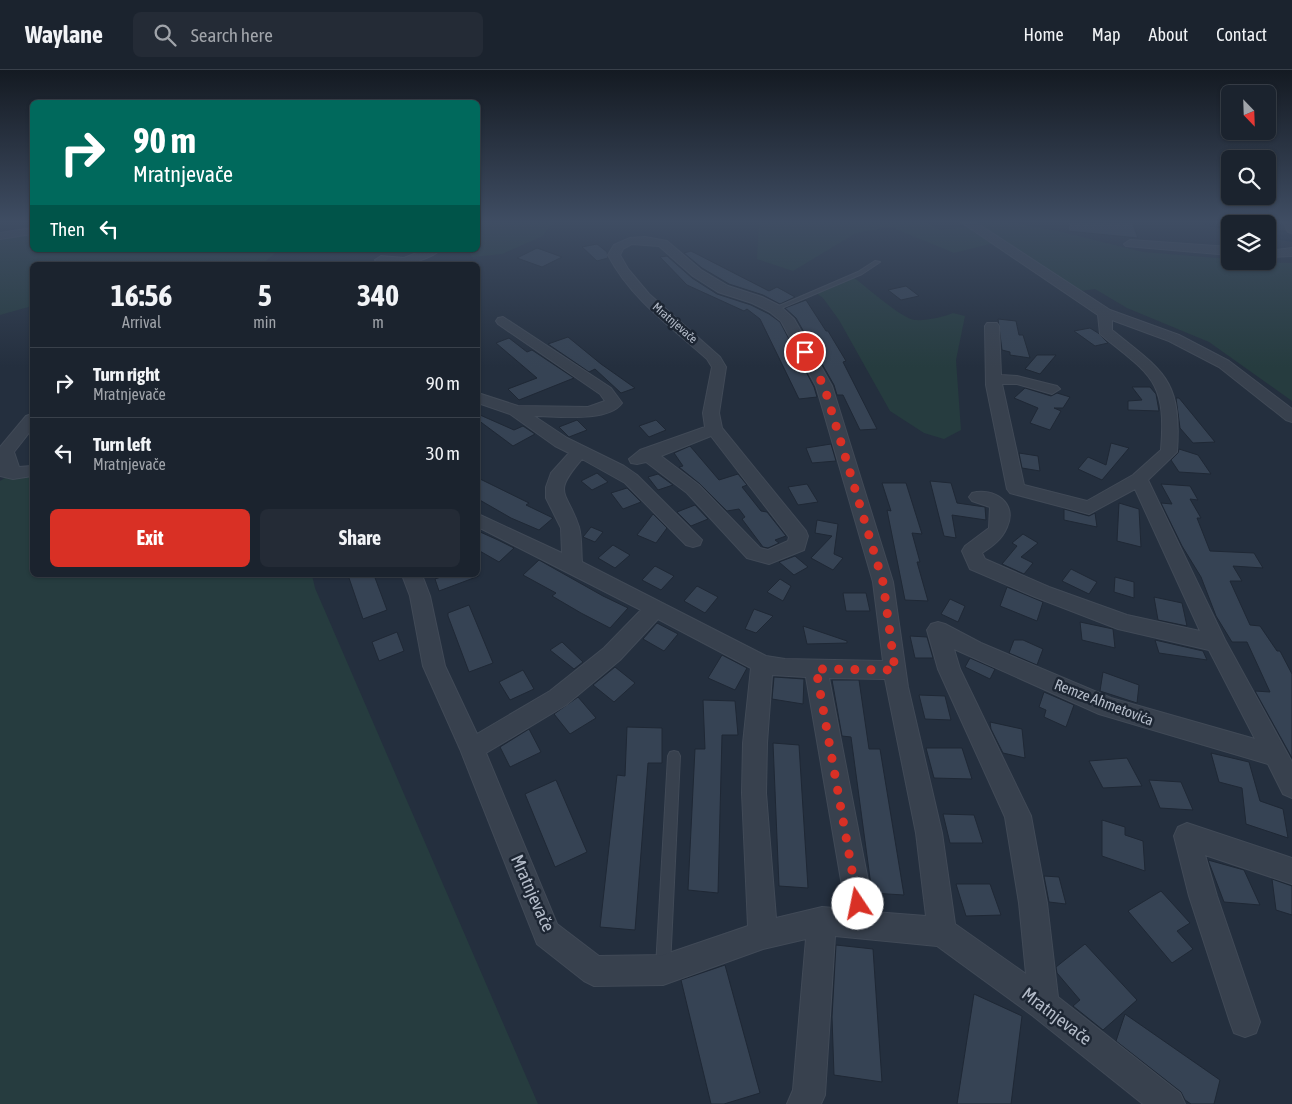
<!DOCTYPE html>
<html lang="en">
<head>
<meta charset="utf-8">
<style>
  body { margin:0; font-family:"Asap Condensed",sans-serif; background:#242b36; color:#f1f3f6; height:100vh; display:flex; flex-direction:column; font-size:19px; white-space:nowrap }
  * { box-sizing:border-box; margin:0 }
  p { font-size:16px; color:#a0a4aa }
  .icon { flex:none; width:28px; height:28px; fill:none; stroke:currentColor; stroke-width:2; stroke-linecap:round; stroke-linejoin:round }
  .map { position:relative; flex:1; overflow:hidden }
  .drawer { position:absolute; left:30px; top:192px; width:450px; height:315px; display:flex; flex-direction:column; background:#1b232e; border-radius:8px; box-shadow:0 1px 4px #0004,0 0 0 1px #39404a }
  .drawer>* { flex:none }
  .guide { position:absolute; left:30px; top:30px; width:450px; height:152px; border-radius:8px; box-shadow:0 1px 4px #0004,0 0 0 1px #39404a; background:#00695c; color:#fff; overflow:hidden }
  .needle { width:32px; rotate:157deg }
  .tools { position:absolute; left:1221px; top:15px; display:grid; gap:10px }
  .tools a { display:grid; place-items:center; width:55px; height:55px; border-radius:8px; background:#1b232e; box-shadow:0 1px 4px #0004,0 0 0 1px #39404a; font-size:25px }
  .pin { position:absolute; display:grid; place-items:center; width:42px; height:42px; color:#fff; margin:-21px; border:2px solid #fff; border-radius:50%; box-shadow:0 1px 5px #0007 }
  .me { position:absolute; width:55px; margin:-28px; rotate:349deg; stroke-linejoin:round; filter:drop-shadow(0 0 4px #0008) }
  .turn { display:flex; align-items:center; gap:18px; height:105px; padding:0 20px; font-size:22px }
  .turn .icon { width:65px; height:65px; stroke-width:2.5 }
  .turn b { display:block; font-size:35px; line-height:42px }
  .then { display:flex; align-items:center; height:48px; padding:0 20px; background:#0003; gap:10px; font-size:19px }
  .eta { display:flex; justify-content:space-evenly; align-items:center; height:85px; text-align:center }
  .eta b { font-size:30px; font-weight:700; line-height:35px }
  .primary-button { display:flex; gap:10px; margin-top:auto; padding:10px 20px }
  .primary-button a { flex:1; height:58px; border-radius:8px; background:#d93025; color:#fff; font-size:20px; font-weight:700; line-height:58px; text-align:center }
  .primary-button a+a { background:#242b36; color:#f1f3f6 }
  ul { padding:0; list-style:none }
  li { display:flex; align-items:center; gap:15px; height:70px; padding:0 20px; border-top:1px solid #39404a }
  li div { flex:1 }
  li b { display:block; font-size:19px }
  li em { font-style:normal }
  header { display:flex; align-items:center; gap:30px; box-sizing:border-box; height:70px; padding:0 25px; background:#1b232e; border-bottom:1px solid #39404a }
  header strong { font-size:24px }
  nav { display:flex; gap:28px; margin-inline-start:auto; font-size:18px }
  .search { width:350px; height:45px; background:#242b36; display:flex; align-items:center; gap:12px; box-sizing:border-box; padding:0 18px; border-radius:8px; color:#a0a4aa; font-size:19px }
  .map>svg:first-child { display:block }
</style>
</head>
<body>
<header>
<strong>Waylane</strong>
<div class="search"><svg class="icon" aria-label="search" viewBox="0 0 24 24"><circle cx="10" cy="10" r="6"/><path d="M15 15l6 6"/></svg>Search here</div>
<nav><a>Home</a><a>Map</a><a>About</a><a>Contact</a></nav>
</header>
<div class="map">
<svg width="1292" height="1034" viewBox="0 0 1292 1034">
  <rect width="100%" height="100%" fill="#242f3e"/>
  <path fill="#263c3f" d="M478,152H553L543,166L502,184L472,187L468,180H478Z
    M759,152H926L940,160L974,156L983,152H1007L1058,161L1143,182L1230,189V191L1292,193V331L1209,272L1127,238L1095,219L1073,222L998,172L954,183L891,157L856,163L793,201L757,189Z
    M32,161V180H279L261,195H32V236L0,245V166Z
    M852,206C864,215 902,249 915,250C925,251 944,247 953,243L965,246L956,290L961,360L944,369L924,363L890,341L839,250L823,228L815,222Z
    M32,400V505H312L315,518L538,1034H0V411L13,403Z"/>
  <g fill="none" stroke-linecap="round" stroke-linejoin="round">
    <path fill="#17263c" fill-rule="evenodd" d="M1203,152H1233L1237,154H1230V161L1205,155Z
      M1268,158L1292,162V172L1268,168Z"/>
  </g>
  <path fill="#364354" stroke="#1f2835" d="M1069,152H1132L1138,168L1068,161Z
    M597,174L607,182L608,188L597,191L582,177Z
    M537,178L562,187L542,197L517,188Z
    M691,181L769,221L777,217L795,227L780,234L763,225L729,214L702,198L684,183Z
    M667,186L692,208L717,224L751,235L769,244L780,252L814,317L817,327L799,329L760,249L747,239L744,241L687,215L660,187Z
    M906,216L919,226L901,230L888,220Z
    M806,230L826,261H828L846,291L843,292L877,359L860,360L843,325H837L834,315L796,248L785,238Z
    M998,249L1016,251L1019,265H1023L1030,288L1010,285V282L1002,280Z
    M1090,258L1098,263L1108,273L1095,276L1074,261Z
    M568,267L601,294L635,318L621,323L595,299L589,302L548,274Z
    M509,268L527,282L532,280L574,308L519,330L508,319L537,308L496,273Z
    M1037,285H1056L1040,304L1025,299Z
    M1132,317H1150L1156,324L1159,341L1128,340V331L1142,330Z
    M1025,318L1051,326L1057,323L1070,327L1063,338H1054L1061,341L1050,360L1030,353L1038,338L1014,328Z
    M1176,328H1179L1215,372L1193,373L1180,358Z
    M480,345L514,360L523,356L535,364L513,376L478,350Z
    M577,350L587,360L569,367L559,357Z
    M656,350L666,360L649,367L639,356Z
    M1111,373L1129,378L1102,410L1078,399L1088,387L1106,395Z
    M831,374L836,391L812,393L806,378Z
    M690,376L719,410L738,404L747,415L742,417L761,441L767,442L786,466L775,470L779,473L768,478L763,477L742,449L745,447L739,439L727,441L700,414L679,397L683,396L674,383Z
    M1179,379L1198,385L1211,404L1179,402L1171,390L1178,383Z
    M1019,383L1038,386L1040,401L1022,398Z
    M597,403L608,412L592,420L581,411Z
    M658,404L673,415L658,420L648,407Z
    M478,408L529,433L526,435L553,448L539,460L511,448L478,429Z
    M930,411L951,413L957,433L985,437L986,450L952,445L956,468L944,466Z
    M882,413H906L922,464L912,463L920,492H917L928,531L905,530L887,440L891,441Z
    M807,414L818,432L798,435L788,417Z
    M1161,414L1190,416L1198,430L1190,429L1201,448H1197L1210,481L1254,483L1263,498L1233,496L1242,511H1230L1250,555L1260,556L1277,581H1280L1292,604V688L1255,621L1270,622L1247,572H1232L1216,546L1201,507L1182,476L1161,433L1172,434Z
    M627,418L641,432L623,439L611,423Z
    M1119,433L1139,439L1141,477L1117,471Z
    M695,435L708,449L691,456L677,442Z
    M1064,439L1089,446L1095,443L1097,457L1064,450Z
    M653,444L667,458L656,473L637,465Z
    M817,450L838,454L834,484L843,488L833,500L811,488L832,466L815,463Z
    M591,457L603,462L595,472L583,467Z
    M478,461L498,470L514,478L499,492L478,480Z
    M1023,464L1038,473L1021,487L1033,493L1024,504L1002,494L1017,476L1012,473Z
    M613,475L630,485L615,498L598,488Z
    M795,486L808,497L794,505L779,492Z
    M539,490L603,526L628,538L610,558L581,543L552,526L556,523L523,505Z
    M655,496L674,506L661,520L642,510Z
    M1071,499L1097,512L1089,524L1062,511Z
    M348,505H374L387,540L363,549Z
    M447,505H479V506L439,521L435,509Z
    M1115,507L1134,512V528L1114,522Z
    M780,509L791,516L783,531L767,522Z
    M697,516L718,527L705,543L684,531Z
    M1007,517L1043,532L1037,551L1000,536Z
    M843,523H866L870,541H846Z
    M1154,527L1182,533L1187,556L1158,550Z
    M950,529L965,536L958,552L941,544Z
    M469,535L493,593L469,602L448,546V543Z
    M754,539L773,546L756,563L745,559Z
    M1080,552L1113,559L1115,578L1082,570Z
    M657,553L678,564L664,581L643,569Z
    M803,556L847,571V573L807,574Z
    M397,562L404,581L379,591L372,572Z
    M910,566L927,567L933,588H915Z
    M1014,570H1023L1043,579L1037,595L1009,583Z
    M1155,570L1203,581L1207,590L1159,583Z
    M562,572L583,592L574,599L550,580Z
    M722,585L747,598L735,620L708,608Z
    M970,588L995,599L990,609L965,597Z
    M615,597L635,613L614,632L593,615Z
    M523,600L534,619L510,630L499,612Z
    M1103,602L1139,615L1137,633L1100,621Z
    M774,607L804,609L803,634L772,629Z
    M832,610H859L869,679H880L904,825L872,823L851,667L842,666Z
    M1044,622L1074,635L1066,657L1044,647L1046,640L1039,637Z
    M919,625L945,626L951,650L925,649Z
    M578,627L596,648L570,664L554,644Z
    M703,630L735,631L738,665H722L718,823L688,820L695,679H705Z
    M990,652L1022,659L1025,688L1003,683L991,659Z
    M627,657L662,658V693H648L635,860L600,857L617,705L625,706Z
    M529,659L541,682L510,697L500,677Z
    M773,673L799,675L808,818L779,816Z
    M926,678H962L972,709L934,708Z
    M1211,683L1249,692L1260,731L1283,739L1288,768L1246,754L1242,718L1219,712Z
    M1127,688L1142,716L1103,718L1089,691Z
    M556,710L587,782L555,797L525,724Z
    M1149,710L1181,712L1193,740L1160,738Z
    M943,744L974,745L983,773H950Z
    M1102,750L1125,757V765L1143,771L1145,801L1102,786Z
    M1208,790L1244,800L1260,835L1224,832Z
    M1044,806L1059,807L1066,834L1049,832Z
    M1272,809L1292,816V845L1276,840Z
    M956,814H990L1001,845L966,846Z
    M1161,821L1190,853L1177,861L1193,879L1172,893L1128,841Z
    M1085,874L1137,930L1103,960L1073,936L1080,930L1057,903L1056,897Z
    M836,875L873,879L882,1012L834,1005L832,947Z
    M725,895L760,1023L724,1034H711L681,910Z
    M974,924L1022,946L1011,1034H957Z
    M1125,944L1220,1010L1214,1034H1191L1185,1030L1181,1022L1116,971Z"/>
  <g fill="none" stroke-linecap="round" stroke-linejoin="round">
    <defs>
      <path id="service" d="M875,191L880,192L862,204L777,240L772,239L858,202Z
        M674,681L678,682L680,686L670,897L668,902L663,904L658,902L656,897L668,686L670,682Z"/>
      <path id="minor" d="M961,152H975L1110,240L1179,265L1229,291L1292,339V352L1286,350L1219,297L1169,271L1112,250V260C1164,302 1182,309 1177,382L1148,410L1225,570L1292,692V728L1283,724L1268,694L1099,644L954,579L960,599L1031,746L1047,833L1058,927L1180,1023L1185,1034H1143L1033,946L937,876L835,866L825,1025L821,1034H787L793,1020L806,869L763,879L663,915L594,916L584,911L537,874L460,679L423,596L410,526L402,505H422L430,526L445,596L477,664L550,621L604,578L641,540L478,457V444L562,483L561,458L546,428V417L551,403L569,383L555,376L510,344L478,333V323L518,336L588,337L605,331L600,324L498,254L496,251L498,248L503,247L611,318L622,333C608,353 556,346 534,346L567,368L624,396L637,405L702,470L700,475L693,477L686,475L625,413L582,389C551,425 567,420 579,457C582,468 581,481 582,492L766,586L785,589L883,591L873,512L816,316L781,251L770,242L752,233L718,222L693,206L659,176L632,174L623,179L620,185L628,199L649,224L720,287L726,297L719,343L722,358L806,461L808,466L804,480L769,494L747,488L687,423L646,392L637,394L631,393L629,389L640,380L705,357L703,343L712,297L707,289C671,257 631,229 608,185L614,175L630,168L645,167L667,171L701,200L728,216L762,227L780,236L794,249L832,316L893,512L908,617L942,763L955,854L1026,904L1019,833L1005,747L938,599L927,560L931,554L938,552L945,554L981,573L1111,628L1255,669L1209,580L1118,559L1035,527L970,499L962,481L965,476L989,458L990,437L972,431L969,427L972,423C994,417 1018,433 1007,457C1002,469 993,476 982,483L985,489L1049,517L1127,545L1200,561L1135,419L1089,444L1010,423L1007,419L986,315L985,256L987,253H997L999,256L1001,305L1017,306L1057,316L1060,319L1052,324L1017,314H1002L1024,415L1087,431L1133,405L1161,380C1167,309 1150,305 1100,264L1098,245ZM711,366L789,467L788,471L768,480L760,478L699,415L661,386ZM658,549L751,598L743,673L742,723L748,856L663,885L599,886L557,854L486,683L566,635L620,590ZM772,605L806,607L846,839L822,837L776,848L766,723L767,673ZM829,608L885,609L916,763L926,846L874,842Z
        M1283,152H1292V163L1288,162Z
        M32,158V164L0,169V163Z
        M1130,170L1230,177V185L1126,176L1124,174Z
        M1292,178V186L1268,187V181Z
        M424,180H440C429,191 387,202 375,190L381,186L404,188Z
        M32,344V359L14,382L19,397L32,396V406L13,409L0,406V377L26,346Z
        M1187,753L1292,788V814L1205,785L1217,826L1260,952L1256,963L1245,967L1234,963L1230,952L1189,826L1174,766L1178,757Z"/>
    </defs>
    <use href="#service" stroke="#414a57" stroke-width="2"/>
    <use href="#minor" stroke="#414a57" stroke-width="2"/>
    <use href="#service" fill="#38414e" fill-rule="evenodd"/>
    <use href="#minor" fill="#38414e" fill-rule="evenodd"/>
  </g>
  <linearGradient id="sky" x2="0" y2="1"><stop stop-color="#141a22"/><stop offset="0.51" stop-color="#3f4d63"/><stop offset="1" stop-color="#3f4d63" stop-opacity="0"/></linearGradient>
  <rect width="1292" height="297" fill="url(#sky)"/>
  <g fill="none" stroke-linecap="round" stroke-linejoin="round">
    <path stroke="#d93025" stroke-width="9" stroke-dasharray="0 16.2" d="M805,282L824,316L883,512L895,600L816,599L858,834"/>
  </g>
  <g text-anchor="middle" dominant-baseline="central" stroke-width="5" stroke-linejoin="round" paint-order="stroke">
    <g font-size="12" fill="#b4bcc9" stroke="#1d2633">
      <text transform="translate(675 253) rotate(41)">Mratnjevače</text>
    </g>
    <g font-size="15" fill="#b4bcc9" stroke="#1d2633">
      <text transform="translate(1104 632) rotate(21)">Remze Ahmetovića</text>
    </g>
    <g font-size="18" fill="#b4bcc9" stroke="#1d2633">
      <text transform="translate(533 823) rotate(66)">Mratnjevače</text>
      <text transform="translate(1057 946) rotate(37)">Mratnjevače</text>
    </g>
  </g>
</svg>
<div class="tools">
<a><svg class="needle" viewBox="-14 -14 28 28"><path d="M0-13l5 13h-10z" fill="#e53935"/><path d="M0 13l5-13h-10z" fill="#a0a4aa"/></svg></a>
<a><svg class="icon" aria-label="search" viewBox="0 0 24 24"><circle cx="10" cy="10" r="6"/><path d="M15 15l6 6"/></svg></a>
<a><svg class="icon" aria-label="layers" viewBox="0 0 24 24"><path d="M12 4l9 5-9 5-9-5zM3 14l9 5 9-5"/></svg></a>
</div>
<div class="pin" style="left:805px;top:282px;background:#d93025"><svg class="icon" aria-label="arrive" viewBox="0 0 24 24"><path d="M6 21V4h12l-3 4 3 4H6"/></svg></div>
<svg class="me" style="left:858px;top:834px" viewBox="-20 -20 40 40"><circle r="19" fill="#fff"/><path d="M0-13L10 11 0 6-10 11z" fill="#d93025"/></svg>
<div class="guide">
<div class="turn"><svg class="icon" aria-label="right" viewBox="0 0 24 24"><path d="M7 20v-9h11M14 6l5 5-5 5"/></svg><div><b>90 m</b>Mratnjevače</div></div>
<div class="then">Then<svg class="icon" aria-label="left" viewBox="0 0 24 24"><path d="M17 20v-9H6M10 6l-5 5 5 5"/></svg></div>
</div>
<section class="drawer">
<div class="eta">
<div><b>16:56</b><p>Arrival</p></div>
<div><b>5</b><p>min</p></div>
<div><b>340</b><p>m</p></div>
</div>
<ul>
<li><svg class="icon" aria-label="right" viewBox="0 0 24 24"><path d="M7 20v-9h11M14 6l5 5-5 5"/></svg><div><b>Turn right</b><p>Mratnjevače</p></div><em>90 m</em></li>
<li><svg class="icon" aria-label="left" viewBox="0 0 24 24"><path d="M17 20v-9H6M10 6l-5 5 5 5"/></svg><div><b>Turn left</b><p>Mratnjevače</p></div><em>30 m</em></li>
</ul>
<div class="primary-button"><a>Exit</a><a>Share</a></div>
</section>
</div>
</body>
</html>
